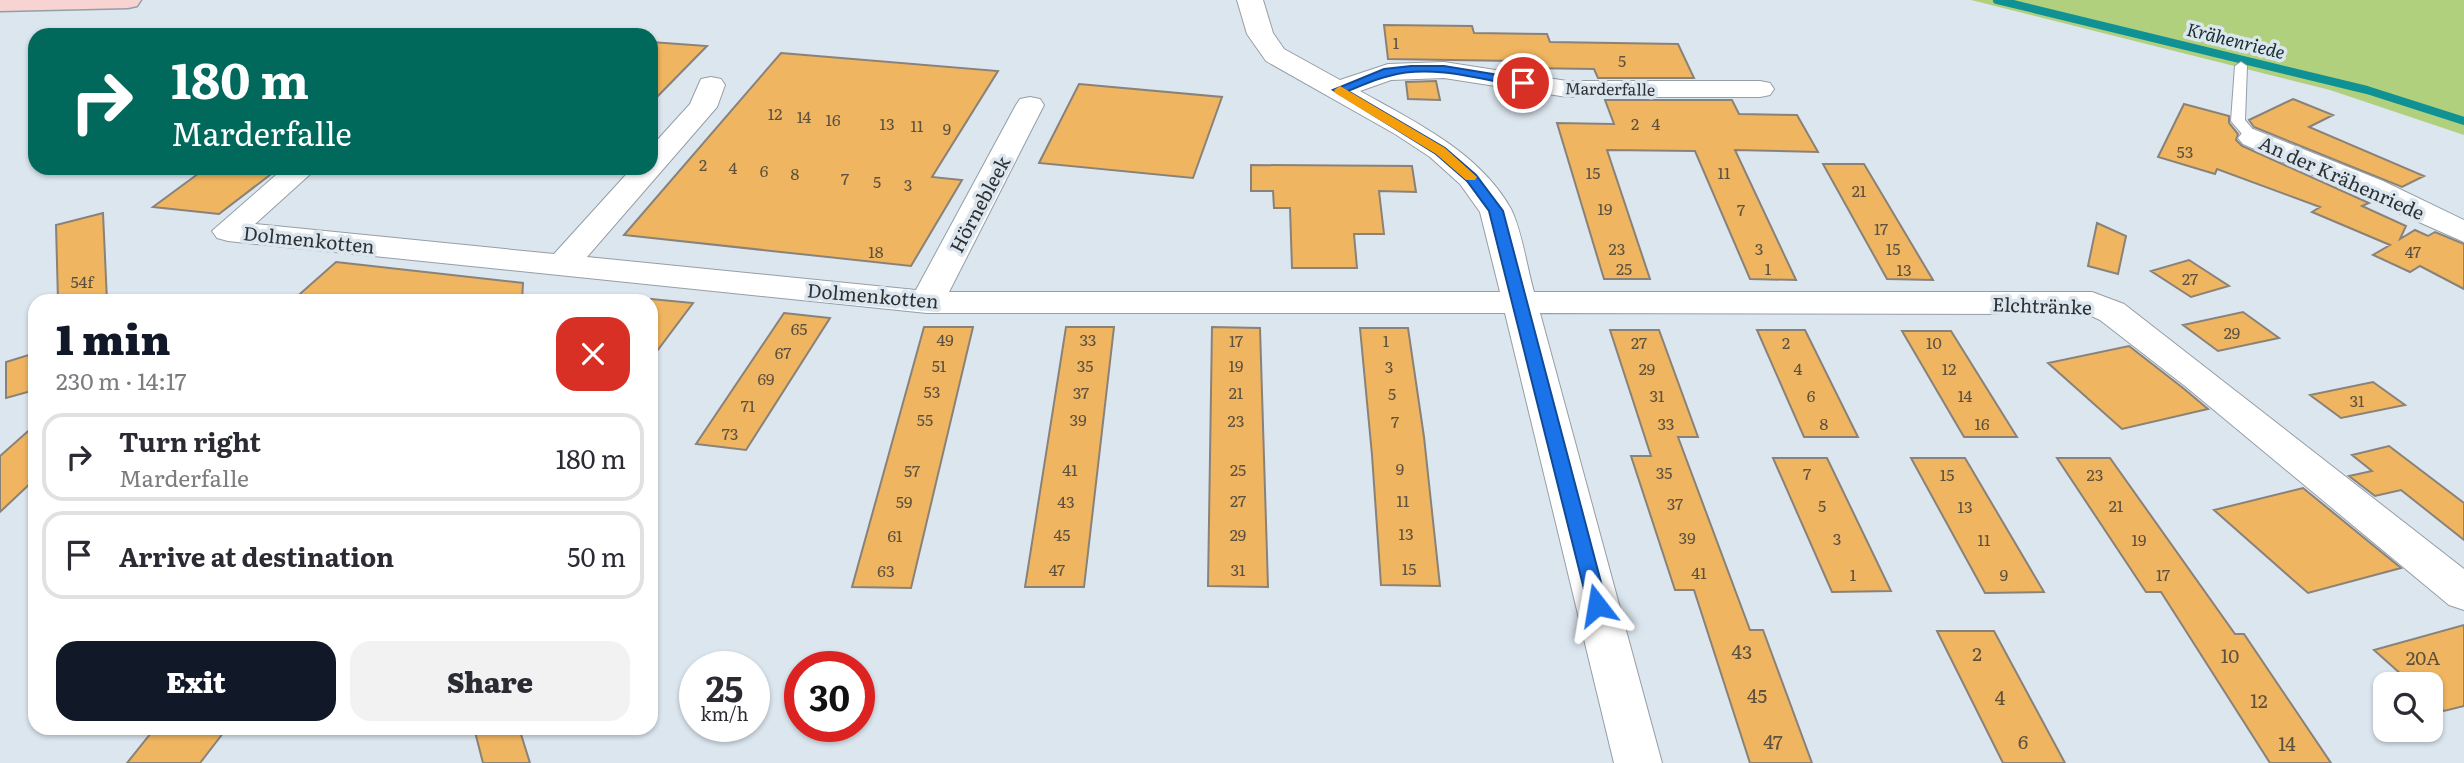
<!DOCTYPE html>
<html lang="en">
<head>
<meta charset="utf-8">
<style>
  body { margin:0; font-family:Literata,serif; background:#f2f2f3; color:#2b2b33; height:100vh; display:flex; flex-direction:column; font-size:26px; white-space:nowrap }
  * { box-sizing:border-box; margin:0 }
  p { font-size:23px; color:#7c7c81 }
  .icon { flex:none; width:38px; height:38px; fill:none; stroke:currentColor; stroke-width:2; stroke-linecap:round; stroke-linejoin:round }
  .map { position:relative; flex:1; overflow:hidden }
  .panel { position:absolute; left:28px; top:294px; width:630px; height:441px; display:flex; flex-direction:column; background:#fff; border-radius:21px; box-shadow:0 2px 5px #0004 }
  .panel>* { flex:none }
  .guide { position:absolute; left:28px; top:28px; width:630px; height:147px; border-radius:21px; box-shadow:0 2px 5px #0004; background:#00695c; color:#fff; overflow:hidden }
  .buttons { position:absolute; left:2373px; top:672px; display:grid; gap:14px }
  .buttons a { display:grid; place-items:center; width:70px; height:70px; border-radius:14px; background:#fff; box-shadow:0 2px 5px #0004; font-size:35px }
  .speed { position:absolute; left:679px; top:651px; display:flex; gap:14px; font-size:35px; font-weight:700; text-align:center }
  .speed>* { display:grid; place-content:center; width:91px; height:91px; border-radius:50%; background:#fff; box-shadow:0 2px 5px #0004; line-height:1 }
  .speed small { font-size:18px; font-weight:400 }
  .speed .limit { border:10px solid #d22; background:#fff; color:#111 }
  .pin { position:absolute; display:grid; place-items:center; width:60px; height:60px; color:#fff; margin:-30px; border:4px solid #fff; border-radius:50%; box-shadow:0 2px 7px #0007 }
  .me { position:absolute; width:77px; margin:-38px; rotate:346deg; stroke-linejoin:round; filter:drop-shadow(0 0 5px #0008) }
  .turn { display:flex; align-items:center; gap:24px; height:147px; padding:0 28px; font-size:32px }
  .turn .icon { width:91px; height:91px; stroke-width:2.5 }
  .turn b { display:block; font-size:49px; line-height:60px }
  .round { display:grid; place-items:center; flex:none; width:74px; height:74px; border-radius:21px; background:#f2f2f3 }
  .overview { display:flex; align-items:center; justify-content:space-between; height:119px; padding:0 28px }
  h1 { font-size:42px; font-weight:800; line-height:52px; color:#111827 }
  .action { display:flex; gap:14px; margin-top:auto; padding:14px 28px }
  .action a { flex:1; height:80px; border-radius:21px; background:#111827; color:#fff; font-size:28px; font-weight:800; line-height:80px; text-align:center }
  .action a+a { background:#f2f2f3; color:#2b2b33 }
  ul { padding:0; list-style:none }
  li { display:flex; align-items:center; gap:21px; height:88px; margin:0 14px 10px; padding:0 14px; border:4px solid #e1e1e2; border-radius:21px }
  li div { flex:1 }
  li b { display:block; font-size:26px }
  li em { font-style:normal }
  .map>svg:first-child { display:block }
</style>
</head>
<body>
<div class="map">
<svg width="2464" height="763" viewBox="0 0 2464 763">
  <rect width="100%" height="100%" fill="#dce6ef"/>
  <path fill="#b0d07e" d="M1971,0H2464V135L2330,90Z"/>
  <g fill="none" stroke-linecap="round" stroke-linejoin="round">
    <path stroke="#109294" stroke-width="8" d="M1997,0L2367,90L2464,121"/>
  </g>
  <path fill="#f0b560" stroke="#898279" stroke-width="2" d="M1384,25L1472,26L1474,33L1547,34L1550,42L1678,44L1694,78H1598L1594,69L1517,68L1515,61L1388,59Z
    M651,42L707,46L651,103Z
    M781,53L998,71L932,177L962,180L911,266L624,235Z
    M1436,81L1440,100L1408,99L1406,82Z
    M1079,84L1222,97L1193,178L1039,163Z
    M2293,99L2333,115L2309,127L2424,176L2402,187L2254,127L2249,120Z
    M1605,100H1732L1739,114L1797,115L1818,152L1735,150L1796,280L1750,279L1695,151L1607,150L1650,279H1604L1557,123L1614,124Z
    M2184,104L2229,116V123L2238,134L2236,140L2242,146L2369,203L2362,206L2406,226L2400,239L2415,230L2428,236L2435,232L2464,244V289L2420,266L2410,272L2373,255L2390,245L2312,212L2320,207L2217,169L2215,174L2158,157Z
    M1823,164H1864L1933,280L1887,279Z
    M1251,165L1412,166L1416,192L1379,191L1384,234H1354L1357,268H1292L1290,208H1274L1273,191H1251Z
    M206,168H279L219,214L153,207Z
    M103,213L107,301H58L56,225Z
    M2097,223L2126,236L2118,274L2088,266Z
    M2189,260L2229,286L2191,297L2151,271Z
    M336,262L523,283L522,301H292Z
    M651,299L693,303L651,359Z
    M2243,312L2279,338L2218,351L2183,325Z
    M784,313L830,318L746,450L696,444Z
    M924,327H973L911,588L852,587Z
    M1066,327H1114L1084,587H1025Z
    M1212,327L1260,328L1268,587L1208,586Z
    M1360,328H1408L1424,437L1440,586L1381,585L1372,455Z
    M1610,330H1659L1698,437H1678L1750,630H1763L1812,763H1750L1694,590H1675L1631,456H1651Z
    M1757,330H1805L1858,437H1804Z
    M1902,331H1951L2017,437H1964Z
    M2129,346L2183,388L2208,409L2122,429L2048,363Z
    M35,353V390L6,398V362Z
    M2373,382L2405,405L2341,418L2310,395Z
    M35,425V479L0,512V456Z
    M2389,446L2464,503V540L2401,490L2375,496L2349,476L2372,471L2352,455Z
    M1773,458H1827L1891,591L1832,592Z
    M1911,458H1965L2044,592L1985,593Z
    M2057,458H2110L2235,634H2244L2331,763H2270L2161,592H2146Z
    M2303,488L2401,568L2308,593L2214,510Z
    M2464,625V706L2444,711L2431,700V684H2412L2374,650Z
    M1937,631H1994L2065,763H2003Z
    M155,728H227L200,763H127Z
    M474,728H519L530,763H483Z"/>
  <g fill="none" stroke-linecap="round" stroke-linejoin="round">
    <defs>
      <path id="lane" d="M2241,62L2247,66L2245,120L2260,138L2253,142L2248,141L2231,121L2235,66Z"/>
      <path id="street" d="M1237,0H1263L1273,33L1284,49L1340,80L1388,64L1444,62L1567,81H1760L1770,83L1774,89L1770,95L1760,97H1567L1444,78L1391,80L1360,91C1415,122 1479,152 1511,209C1522,231 1527,268 1534,292H2092L2124,304L2464,569V610L2449,605L2185,386L2100,320L2087,314L1540,313L1662,763H1614L1505,313H927L228,241L217,238L212,231L284,168H317L255,224L554,254L632,168H651V147L690,104L701,79L711,77L721,79L725,85L717,107L587,257L916,290L1016,105L1020,99L1030,97L1040,99L1044,105L949,292H1500L1480,212L1460,184L1430,157L1395,134L1266,61L1247,34Z
        M2253,129L2383,181L2464,220V242L2243,144L2238,138L2243,132Z"/>
      <path id="secondary" d="M0,0H141L137,6L128,8L0,11Z"/>
    </defs>
    <use href="#lane" stroke="#959ea7" stroke-width="2"/>
    <use href="#street" stroke="#959ea7" stroke-width="2"/>
    <use href="#secondary" stroke="#959ea7" stroke-width="3"/>
    <use href="#lane" fill="#fff" fill-rule="evenodd"/>
    <use href="#street" fill="#fff" fill-rule="evenodd"/>
    <use href="#secondary" fill="#f7d3d1" fill-rule="evenodd"/>
  </g>
  <path fill="#1a73e8" stroke="#114b97" stroke-width="2" d="M1411,66H1444L1523,79L1529,83L1523,87C1481,79 1431,64 1389,76C1375,79 1361,86 1348,91L1445,148L1476,175L1503,211L1607,605L1604,611L1597,613L1590,611L1588,605L1489,211L1467,181L1436,154L1333,90L1384,69Z"/>
  <path fill="#f59e0b" d="M1340,86L1445,148L1477,177L1475,180H1466L1436,154L1335,93L1334,90Z"/>
  <g text-anchor="middle" dominant-baseline="central" stroke-width="7" stroke-linejoin="round" paint-order="stroke">
    <g font-size="16" fill="#5e523f">
      <text x="1396" y="42">1</text>
      <text x="1622" y="60">5</text>
      <text x="775" y="113">12</text>
      <text x="804" y="116">14</text>
      <text x="833" y="119">16</text>
      <text x="887" y="123">13</text>
      <text x="1635" y="123">2</text>
      <text x="1656" y="123">4</text>
      <text x="917" y="125">11</text>
      <text x="947" y="128">9</text>
      <text x="2185" y="151">53</text>
      <text x="703" y="164">2</text>
      <text x="733" y="167">4</text>
      <text x="764" y="170">6</text>
      <text x="1593" y="172">15</text>
      <text x="1724" y="172">11</text>
      <text x="795" y="173">8</text>
      <text x="845" y="178">7</text>
      <text x="877" y="181">5</text>
      <text x="908" y="184">3</text>
      <text x="1859" y="190">21</text>
      <text x="1605" y="208">19</text>
      <text x="1741" y="209">7</text>
      <text x="1881" y="228">17</text>
      <text x="1617" y="248">23</text>
      <text x="1759" y="248">3</text>
      <text x="1893" y="248">15</text>
      <text x="876" y="251">18</text>
      <text x="2413" y="251">47</text>
      <text x="1624" y="268">25</text>
      <text x="1768" y="268">1</text>
      <text x="1904" y="269">13</text>
      <text x="2190" y="278">27</text>
      <text x="82" y="281">54f</text>
      <text x="799" y="328">65</text>
      <text x="2232" y="332">29</text>
      <text x="945" y="339">49</text>
      <text x="1088" y="339">33</text>
      <text x="1236" y="340">17</text>
      <text x="1386" y="340">1</text>
      <text x="1639" y="342">27</text>
      <text x="1786" y="342">2</text>
      <text x="1934" y="342">10</text>
      <text x="783" y="352">67</text>
      <text x="939" y="365">51</text>
      <text x="1085" y="365">35</text>
      <text x="1236" y="365">19</text>
      <text x="1389" y="366">3</text>
      <text x="1647" y="368">29</text>
      <text x="1798" y="368">4</text>
      <text x="1949" y="368">12</text>
      <text x="766" y="378">69</text>
      <text x="932" y="391">53</text>
      <text x="1081" y="392">37</text>
      <text x="1236" y="392">21</text>
      <text x="1392" y="393">5</text>
      <text x="1657" y="395">31</text>
      <text x="1811" y="395">6</text>
      <text x="1965" y="395">14</text>
      <text x="2357" y="400">31</text>
      <text x="748" y="405">71</text>
      <text x="925" y="419">55</text>
      <text x="1078" y="419">39</text>
      <text x="1236" y="420">23</text>
      <text x="1395" y="421">7</text>
      <text x="1666" y="423">33</text>
      <text x="1824" y="423">8</text>
      <text x="1982" y="423">16</text>
      <text x="730" y="433">73</text>
      <text x="1400" y="468">9</text>
      <text x="1070" y="469">41</text>
      <text x="1238" y="469">25</text>
      <text x="912" y="470">57</text>
      <text x="1664" y="472">35</text>
      <text x="1807" y="473">7</text>
      <text x="1947" y="474">15</text>
      <text x="2095" y="474">23</text>
      <text x="1238" y="500">27</text>
      <text x="1403" y="500">11</text>
      <text x="904" y="501">59</text>
      <text x="1066" y="501">43</text>
      <text x="1675" y="503">37</text>
      <text x="1822" y="505">5</text>
      <text x="2116" y="505">21</text>
      <text x="1965" y="506">13</text>
      <text x="1406" y="533">13</text>
      <text x="1062" y="534">45</text>
      <text x="1238" y="534">29</text>
      <text x="895" y="535">61</text>
      <text x="1687" y="537">39</text>
      <text x="1837" y="538">3</text>
      <text x="1984" y="539">11</text>
      <text x="2139" y="539">19</text>
      <text x="1409" y="568">15</text>
      <text x="1057" y="569">47</text>
      <text x="1238" y="569">31</text>
      <text x="886" y="570">63</text>
      <text x="1699" y="572">41</text>
      <text x="1853" y="574">1</text>
      <text x="2004" y="574">9</text>
      <text x="2163" y="574">17</text>
    </g>
    <g font-size="16" fill="#2d3134" stroke="#dce6ef">
      <text transform="translate(1610 88) rotate(1)">Marderfalle</text>
    </g>
    <g font-size="18" font-style="italic" fill="#162e2e" stroke="#dce6ef">
      <text transform="translate(2236 40) rotate(14)">Krähenriede</text>
    </g>
    <g font-size="19" fill="#2d3134" stroke="#dce6ef">
      <text transform="translate(2342 177) rotate(24)">An der Krähenriede</text>
      <text transform="translate(979 204) rotate(-62)">Hörnebleek</text>
      <text transform="translate(309 239) rotate(6)">Dolmenkotten</text>
      <text transform="translate(873 295) rotate(5)">Dolmenkotten</text>
      <text transform="translate(2042 305) rotate(2)">Elchtränke</text>
    </g>
    <g font-size="19" fill="#5e523f">
      <text x="1742" y="651">43</text>
      <text x="1977" y="653">2</text>
      <text x="2230" y="655">10</text>
      <text x="2423" y="657">20A</text>
      <text x="1757" y="695">45</text>
      <text x="2000" y="697">4</text>
      <text x="2259" y="700">12</text>
      <text x="1773" y="741">47</text>
      <text x="2023" y="741">6</text>
      <text x="2287" y="743">14</text>
    </g>
  </g>
</svg>
<div class="buttons">
<a><svg class="icon" aria-label="search" viewBox="0 0 24 24"><circle cx="10" cy="10" r="6"/><path d="M15 15l6 6"/></svg></a>
</div>
<div class="speed"><div>25<small>km/h</small></div><div class="limit">30</div></div>
<div class="pin" style="left:1523px;top:83px;background:#d93025"><svg class="icon" aria-label="arrive" viewBox="0 0 24 24"><path d="M6 21V4h12l-3 4 3 4H6"/></svg></div>
<svg class="me" style="left:1597px;top:605px" viewBox="-20 -20 40 40"><path d="M0-17L14 15 0 8-14 15z" fill="#1a73e8" stroke="#fff" stroke-width="4"/></svg>
<div class="guide">
<div class="turn"><svg class="icon" aria-label="right" viewBox="0 0 24 24"><path d="M7 20v-9h11M14 6l5 5-5 5"/></svg><div><b>180 m</b>Marderfalle</div></div>
</div>
<section class="panel">
<div class="overview"><div><h1>1 min</h1><p>230 m · 14:17</p></div><a class="round" style="background:#d93025;color:#fff"><svg class="icon" aria-label="close" viewBox="0 0 24 24"><path d="M6 6l12 12M18 6L6 18"/></svg></a></div>
<ul>
<li><svg class="icon" aria-label="right" viewBox="0 0 24 24"><path d="M7 20v-9h11M14 6l5 5-5 5"/></svg><div><b>Turn right</b><p>Marderfalle</p></div><em>180 m</em></li>
<li><svg class="icon" aria-label="arrive" viewBox="0 0 24 24"><path d="M6 21V4h12l-3 4 3 4H6"/></svg><div><b>Arrive at destination</b></div><em>50 m</em></li>
</ul>
<div class="action"><a>Exit</a><a>Share</a></div>
</section>
</div>
</body>
</html>
